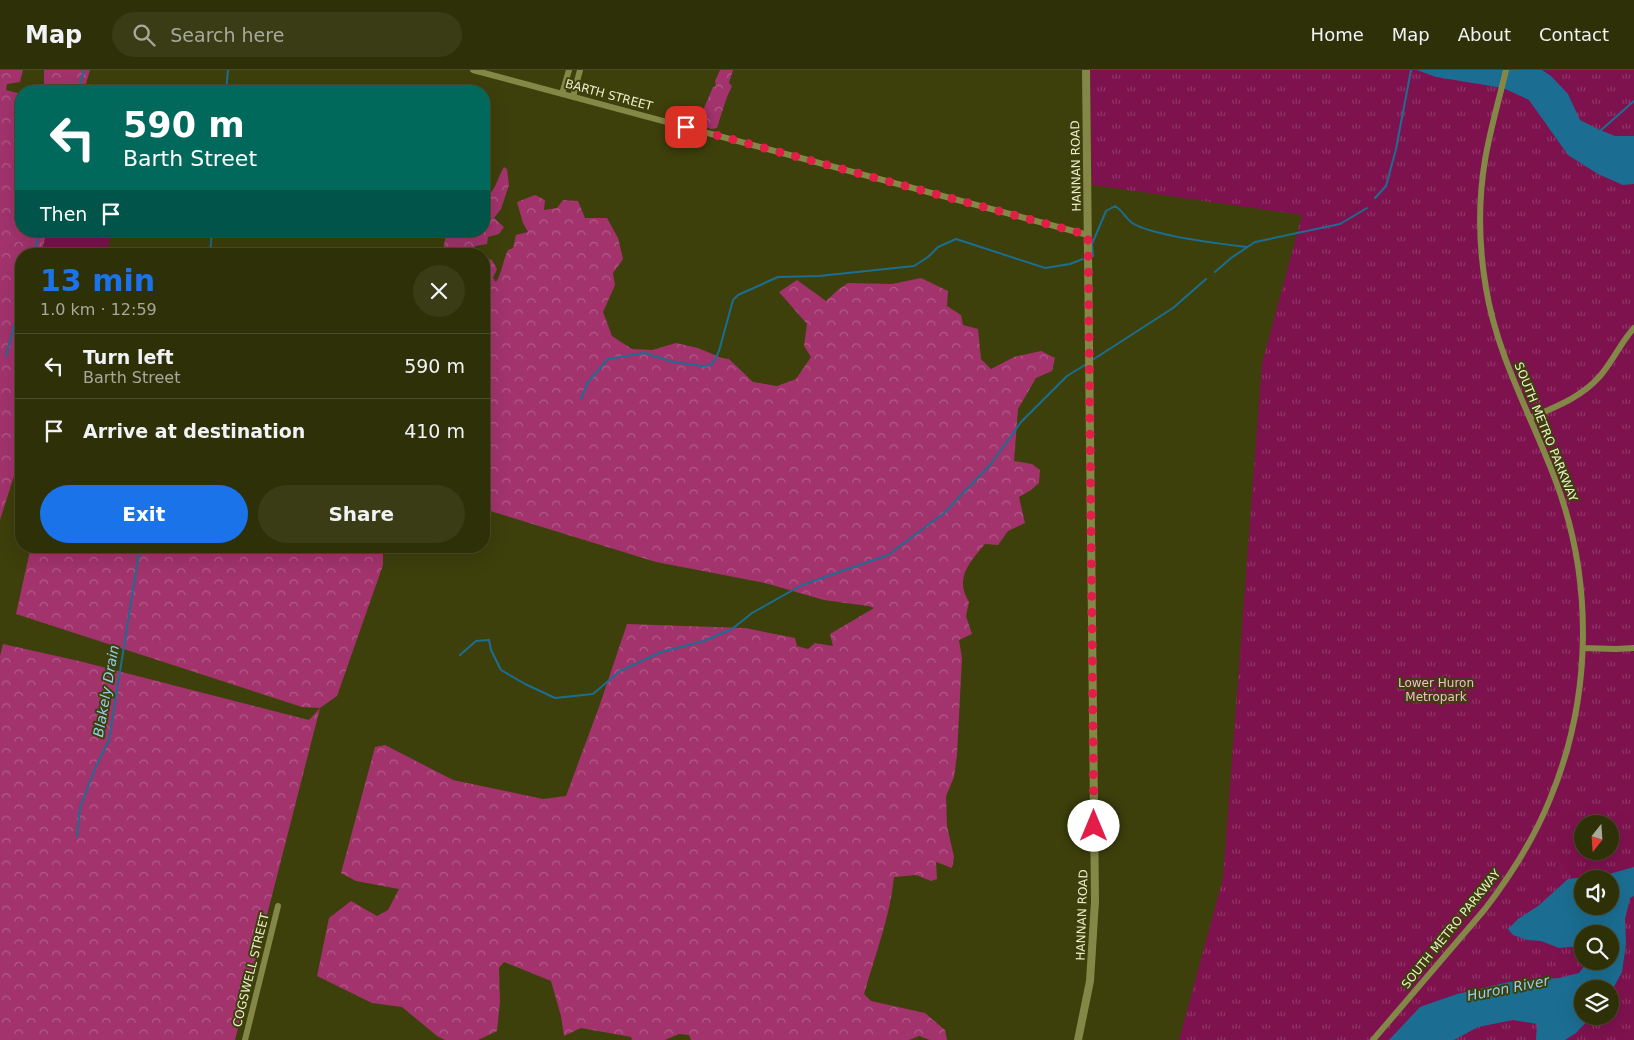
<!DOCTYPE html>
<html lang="en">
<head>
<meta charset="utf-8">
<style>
  body { margin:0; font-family:"DejaVu Sans",sans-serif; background:#3a3c16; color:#f1f3f6; height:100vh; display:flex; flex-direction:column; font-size:19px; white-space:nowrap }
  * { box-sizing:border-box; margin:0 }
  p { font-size:16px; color:#a7a99c }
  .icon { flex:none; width:28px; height:28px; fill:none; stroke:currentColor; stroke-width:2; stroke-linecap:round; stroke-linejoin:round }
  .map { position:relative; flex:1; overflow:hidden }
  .panel { position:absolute; left:15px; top:178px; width:475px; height:305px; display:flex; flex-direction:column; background:#2e3008; border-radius:20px; box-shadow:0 5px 20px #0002,0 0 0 1px #494b29 }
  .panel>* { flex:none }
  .top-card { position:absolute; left:15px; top:15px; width:475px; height:152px; border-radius:20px; box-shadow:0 5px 20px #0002,0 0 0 1px #494b29; background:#00695c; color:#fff; overflow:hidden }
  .needle { width:32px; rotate:197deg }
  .tools { position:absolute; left:1574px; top:745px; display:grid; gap:10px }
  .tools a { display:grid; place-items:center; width:45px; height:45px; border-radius:50%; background:#2e3008; box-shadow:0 5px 20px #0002,0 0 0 1px #494b29; font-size:25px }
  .pin { position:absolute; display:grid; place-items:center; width:42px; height:42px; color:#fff; margin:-21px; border-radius:10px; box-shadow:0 2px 8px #0006 }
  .me { position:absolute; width:55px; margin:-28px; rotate:0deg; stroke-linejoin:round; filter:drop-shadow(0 0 4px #0008) }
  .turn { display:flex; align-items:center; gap:18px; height:105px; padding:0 25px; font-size:22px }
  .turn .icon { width:65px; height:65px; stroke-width:2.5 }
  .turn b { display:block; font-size:35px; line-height:42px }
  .then { display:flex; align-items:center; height:48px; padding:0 25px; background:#0003; gap:10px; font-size:19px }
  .round { display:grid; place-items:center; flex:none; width:52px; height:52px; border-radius:26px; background:#3a3c16 }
  .overview { display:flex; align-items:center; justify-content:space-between; height:85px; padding:0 25px }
  h1 { font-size:30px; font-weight:800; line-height:38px; color:#1a73e8 }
  .button { display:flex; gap:10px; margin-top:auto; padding:10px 25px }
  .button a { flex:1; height:58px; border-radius:30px; background:#1a73e8; color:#fff; font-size:20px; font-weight:800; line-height:58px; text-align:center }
  .button a+a { background:#3a3c16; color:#f1f3f6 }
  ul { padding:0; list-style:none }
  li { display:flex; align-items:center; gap:15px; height:65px; padding:0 25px; border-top:1px solid #494b29 }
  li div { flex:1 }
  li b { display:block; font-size:19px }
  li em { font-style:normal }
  header { display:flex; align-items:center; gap:30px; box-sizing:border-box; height:70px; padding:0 25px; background:#2e3008; border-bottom:1px solid #494b29 }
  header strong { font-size:24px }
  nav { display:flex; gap:28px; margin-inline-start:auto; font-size:18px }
  .search { width:350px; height:45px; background:#3a3c16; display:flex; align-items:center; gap:12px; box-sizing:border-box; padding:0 18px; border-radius:28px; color:#a7a99c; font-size:19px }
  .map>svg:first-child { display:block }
</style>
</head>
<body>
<header>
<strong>Map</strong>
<div class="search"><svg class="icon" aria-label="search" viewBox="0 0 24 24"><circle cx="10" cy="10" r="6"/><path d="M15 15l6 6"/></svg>Search here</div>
<nav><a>Home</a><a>Map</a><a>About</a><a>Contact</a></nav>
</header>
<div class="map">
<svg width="1634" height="970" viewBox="0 0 1634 970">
  <defs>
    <pattern id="forest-crowns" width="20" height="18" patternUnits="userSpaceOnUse" patternTransform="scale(1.25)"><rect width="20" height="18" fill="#a2336d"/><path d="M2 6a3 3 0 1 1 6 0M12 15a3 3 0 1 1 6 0" fill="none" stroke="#b35b87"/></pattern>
    <pattern id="park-tufts" width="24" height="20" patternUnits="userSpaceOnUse" patternTransform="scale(1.25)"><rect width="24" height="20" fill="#7e124f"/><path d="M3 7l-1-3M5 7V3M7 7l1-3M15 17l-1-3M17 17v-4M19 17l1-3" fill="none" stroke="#903567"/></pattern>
  </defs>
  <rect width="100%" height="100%" fill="#3d400b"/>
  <path fill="#7e124f" d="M47,161H110L108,184H42Z"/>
  <path fill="url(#forest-crowns)" d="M0,0H23L20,12L7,14L6,20L21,24V161H47L41,184H21V260L14,288L21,293V384L0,450Z
    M44,0H90L84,21H44Z
    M720,0H733L729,13L732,16C725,30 722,43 717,58L711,59L706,57L704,38L713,17L716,16L715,11Z
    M504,97L507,99L509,115L501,139L494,148L504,157L499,164L488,167L487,174L475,176L473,184H442L447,161H484V129C497,120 496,110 504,97Z
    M535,125L545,130L544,140L557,138L563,130L578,131L585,148H607L618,168L623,189L613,203L615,215L603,242L612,266L632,279L652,280L676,273L698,278L722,288L729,289L753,312L777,316L796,309L811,287L804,276L807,254L779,222L797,210L826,231L839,219L848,213L892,214L921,208L948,221L947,236L961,245L963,255L978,259L981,289L991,299L1014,287L1041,281L1055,288L1052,301L1036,308L1018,339L1014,391L1032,394L1040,400L1039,413L1031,420L1019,427L1025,453L1008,461L998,475L985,474C970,492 954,508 969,532L966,546L972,564L959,570L962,588L957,685L954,707L946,726L947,756L954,787L952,798L936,792L937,809L931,811L916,805L894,807C890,847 875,885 864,924L871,931L925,943L945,960L947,970H930L919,966L909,970H691L689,965L679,964L665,970H632L631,967L581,958L564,966L561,946L551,911L504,892L499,898L500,932L497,961L478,970H445L437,966L402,937L372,933L317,906L329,848L351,831L377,846L388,840L399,819L356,811L341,803L375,677L385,675L453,710L543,729L566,726L599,637L627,554L745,558L795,568L797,576L808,579L815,573L833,576L830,564L874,538L868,536L824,530L765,513L656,492L484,439V188L492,190L497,199L493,208L496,212C502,203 503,190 508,180L513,178L516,165L528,162L523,153L517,132Z
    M31,476H383V495L337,626L320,638L235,970H0V586L3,574L79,591L309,650L320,638L302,637L16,544Z"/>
  <path fill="url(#park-tufts)" fill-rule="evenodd" d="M1090,0H1634V970H1179L1223,808L1262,293L1302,145L1092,115ZM1582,754H1610V781H1582ZM1582,809H1610V836H1582ZM1582,864H1610V891H1582ZM1582,919H1610V946H1582Z"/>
  <path fill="#1b6e92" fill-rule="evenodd" d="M1417,0H1542L1551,6L1568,24L1580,50L1600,60L1615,66H1634V114L1623,115L1598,104L1568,85L1529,30L1503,18L1436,7Z
    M1634,797V826L1630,828L1625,849L1626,874L1622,902L1610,924V919H1582V946H1592L1576,963L1565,970H1536L1537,954L1513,950L1478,957L1454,970H1389L1420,937L1457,924L1509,912L1559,908L1579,903L1588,891H1610V864H1582V876L1559,878L1541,871L1527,870L1513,865L1508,859L1518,849L1538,836L1568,809L1609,804ZM1582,809H1610V836H1582Z"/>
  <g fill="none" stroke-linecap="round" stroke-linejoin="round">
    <path stroke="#1b6e92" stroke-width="2" d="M78,21L84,0
      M226,21L228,0
      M1600,61L1634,31
      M1375,128L1386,116L1396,79L1411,0
      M34,184L40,161
      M210,184L212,161
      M1093,186L1092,174L1106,141L1115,136C1122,140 1125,147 1131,152C1149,166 1222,174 1247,177
      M1215,202L1231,188L1255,172L1340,154L1367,138
      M6,286L21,231
      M1094,289L1173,238L1206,209
      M581,329L588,312L608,289L644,283L674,292L702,296L712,295L719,281L733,230L738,225L778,207L819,206L914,196L928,187L938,177L956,169L1045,198L1070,194L1083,189
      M460,585L476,571L489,570L491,580L501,600L525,614L555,628L593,624L620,601L661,582L704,571L732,559L752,543L802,515L888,485L944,443L991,394L1021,352L1067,306L1085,295
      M77,766L80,738L95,698L109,670L140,476"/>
    <path stroke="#848847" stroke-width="6" d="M473,0L1088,165
      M562,24L569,0
      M573,27L580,0
      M1530,348C1555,337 1582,327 1600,306C1613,291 1621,272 1634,258
      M1583,578L1616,579L1634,578
      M245,970L278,836
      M1373,970L1485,839C1511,805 1534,769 1550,729C1592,628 1594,511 1555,409C1531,345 1497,286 1486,218C1479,177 1478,132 1485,90C1490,60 1499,30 1506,0"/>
    <path stroke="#848847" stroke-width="8" d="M1078,970L1090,911L1095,831L1086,0"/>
  </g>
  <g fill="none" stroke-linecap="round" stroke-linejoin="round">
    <path stroke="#e11d48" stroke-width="9" stroke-dasharray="0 16.2" d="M686,57L1088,165L1094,756"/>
  </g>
  <g text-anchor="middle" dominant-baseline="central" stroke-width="4" stroke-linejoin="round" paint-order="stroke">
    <g font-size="12" fill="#ecf0ce" stroke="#3d400b">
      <text transform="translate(609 25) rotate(15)">BARTH STREET</text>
      <text transform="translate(1076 96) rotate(-91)">HANNAN ROAD</text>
      <text transform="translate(1546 362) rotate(68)">SOUTH METRO PARKWAY</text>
      <text transform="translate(1082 845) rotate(-88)">HANNAN ROAD</text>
      <text transform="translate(1451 859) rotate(-51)">SOUTH METRO PARKWAY</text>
      <text transform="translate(251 900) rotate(-76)">COGSWELL STREET</text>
    </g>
    <g font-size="12" fill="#f6bad3" stroke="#3d400b">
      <text x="1436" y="613">Lower Huron<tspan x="1436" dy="14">Metropark</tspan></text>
    </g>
    <g font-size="14" font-style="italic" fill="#94ceee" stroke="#3d400b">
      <text transform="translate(106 621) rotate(-80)">Blakely Drain</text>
      <text transform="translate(1508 918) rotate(-11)">Huron River</text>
    </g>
  </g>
</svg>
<div class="tools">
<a><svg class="needle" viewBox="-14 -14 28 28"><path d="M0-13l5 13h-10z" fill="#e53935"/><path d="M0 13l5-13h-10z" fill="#a7a99c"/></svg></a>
<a><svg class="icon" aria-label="sound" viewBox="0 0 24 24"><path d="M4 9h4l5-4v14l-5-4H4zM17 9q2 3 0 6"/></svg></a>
<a><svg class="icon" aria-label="search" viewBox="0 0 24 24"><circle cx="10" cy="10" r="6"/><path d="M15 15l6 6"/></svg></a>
<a><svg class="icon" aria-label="layers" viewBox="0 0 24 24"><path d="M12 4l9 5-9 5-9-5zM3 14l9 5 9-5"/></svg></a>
</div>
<div class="pin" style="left:686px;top:57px;background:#d93025"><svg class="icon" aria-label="arrive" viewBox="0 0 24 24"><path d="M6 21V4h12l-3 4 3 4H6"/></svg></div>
<svg class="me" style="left:1094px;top:756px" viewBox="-20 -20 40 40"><circle r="19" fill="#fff"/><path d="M0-13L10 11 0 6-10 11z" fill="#e11d48"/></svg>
<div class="top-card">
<div class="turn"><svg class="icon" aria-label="left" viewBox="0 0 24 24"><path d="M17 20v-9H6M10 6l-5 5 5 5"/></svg><div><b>590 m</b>Barth Street</div></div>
<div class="then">Then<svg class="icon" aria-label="arrive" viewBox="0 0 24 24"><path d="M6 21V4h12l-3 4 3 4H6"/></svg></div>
</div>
<section class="panel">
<div class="overview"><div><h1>13 min</h1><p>1.0 km · 12:59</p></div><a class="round"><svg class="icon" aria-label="close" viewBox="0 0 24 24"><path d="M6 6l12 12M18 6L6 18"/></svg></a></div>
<ul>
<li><svg class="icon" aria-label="left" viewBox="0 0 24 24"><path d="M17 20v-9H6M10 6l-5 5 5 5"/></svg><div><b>Turn left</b><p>Barth Street</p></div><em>590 m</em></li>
<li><svg class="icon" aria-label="arrive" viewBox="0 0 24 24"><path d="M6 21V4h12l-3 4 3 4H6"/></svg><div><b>Arrive at destination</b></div><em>410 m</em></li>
</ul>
<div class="button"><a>Exit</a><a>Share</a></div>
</section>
</div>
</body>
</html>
